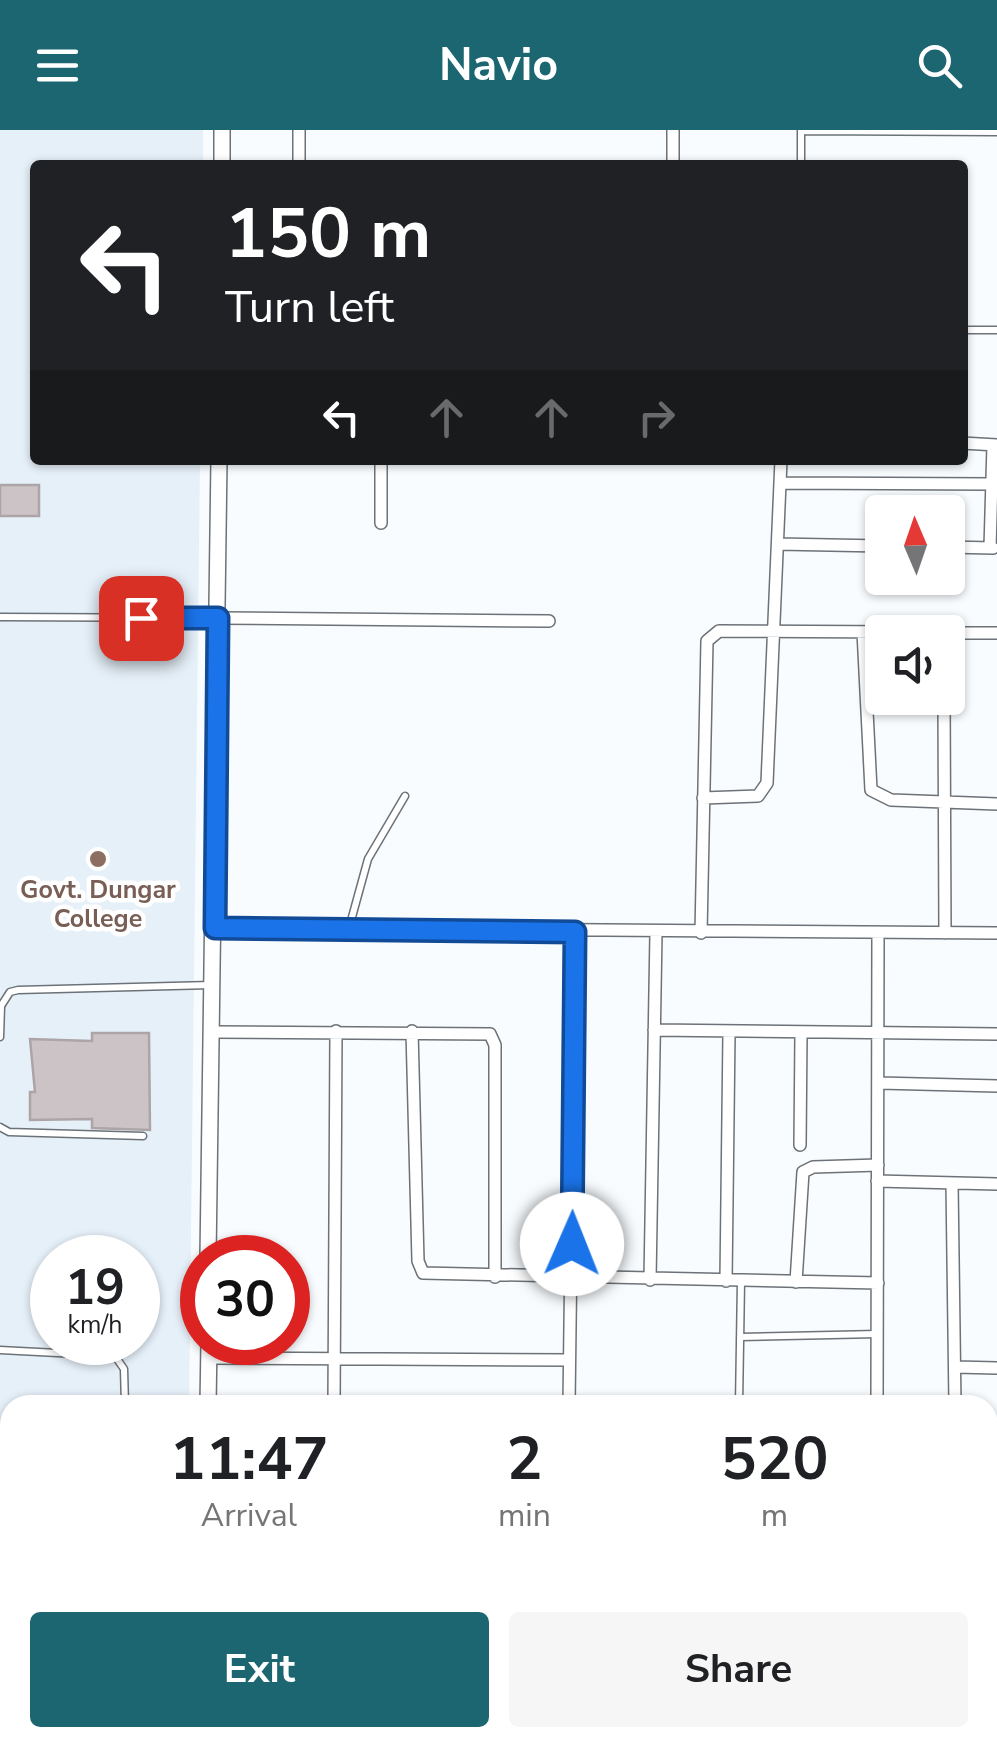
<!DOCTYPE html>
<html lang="en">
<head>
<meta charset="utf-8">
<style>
  body { margin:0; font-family:"Nunito Sans",sans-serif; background:#f6f6f6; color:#202124; height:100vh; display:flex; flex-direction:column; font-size:38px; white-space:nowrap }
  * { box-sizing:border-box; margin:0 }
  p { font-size:32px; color:#757577 }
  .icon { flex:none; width:55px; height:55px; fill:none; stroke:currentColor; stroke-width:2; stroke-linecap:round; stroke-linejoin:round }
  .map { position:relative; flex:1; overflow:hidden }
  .side { position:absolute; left:0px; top:1265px; width:998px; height:352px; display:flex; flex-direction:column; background:#fff; border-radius:30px 30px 0 0; box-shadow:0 2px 8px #0004 }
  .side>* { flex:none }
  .hud { position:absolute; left:30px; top:30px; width:938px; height:305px; border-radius:10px; box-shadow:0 2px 8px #0004; background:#202124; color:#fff; overflow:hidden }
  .needle { width:65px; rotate:358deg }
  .buttons { position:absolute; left:865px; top:365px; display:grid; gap:20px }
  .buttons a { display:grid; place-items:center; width:100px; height:100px; border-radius:10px; background:#fff; box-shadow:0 2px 8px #0004; font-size:50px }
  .speed { position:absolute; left:30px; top:1105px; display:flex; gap:20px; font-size:50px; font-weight:700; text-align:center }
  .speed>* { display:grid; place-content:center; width:130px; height:130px; border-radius:50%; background:#fff; box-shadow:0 2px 8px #0004; line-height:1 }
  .speed small { font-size:25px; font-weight:400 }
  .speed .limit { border:15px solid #d22; background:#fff; color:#111 }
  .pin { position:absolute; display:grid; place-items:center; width:85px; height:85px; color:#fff; margin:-42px; border-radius:20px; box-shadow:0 5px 15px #0006 }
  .me { position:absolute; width:110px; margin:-55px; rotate:1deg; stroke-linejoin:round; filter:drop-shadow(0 0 8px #0008) }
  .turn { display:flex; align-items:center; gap:35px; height:210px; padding:0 30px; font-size:45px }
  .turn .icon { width:130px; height:130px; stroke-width:2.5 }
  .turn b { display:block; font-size:70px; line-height:85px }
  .lanes { display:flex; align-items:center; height:95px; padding:0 30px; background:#0003; justify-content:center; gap:50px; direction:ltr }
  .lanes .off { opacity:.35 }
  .eta { display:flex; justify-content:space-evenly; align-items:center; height:170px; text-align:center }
  .eta b { font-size:60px; font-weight:700; line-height:70px }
  .button { display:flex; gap:20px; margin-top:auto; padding:20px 30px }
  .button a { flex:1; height:115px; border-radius:10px; background:#1c6671; color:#fff; font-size:40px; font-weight:700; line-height:115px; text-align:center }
  .button a+a { background:#f6f6f6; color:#202124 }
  header { display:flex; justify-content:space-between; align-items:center; height:130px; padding:0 30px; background:#1c6671; color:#fff; font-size:45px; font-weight:700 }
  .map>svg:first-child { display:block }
</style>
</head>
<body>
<header><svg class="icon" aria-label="menu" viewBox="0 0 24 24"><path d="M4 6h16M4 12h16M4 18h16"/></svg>Navio<svg class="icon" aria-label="search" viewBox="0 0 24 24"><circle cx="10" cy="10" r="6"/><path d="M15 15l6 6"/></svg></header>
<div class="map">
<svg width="997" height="1617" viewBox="0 0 997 1617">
  <rect width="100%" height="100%" fill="#f8fcff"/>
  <path fill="#e6f0f9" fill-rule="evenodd" d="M0,0H203V35H35V330H200L189,1275H10V1565H0ZM52,1128H138V1212H52Z"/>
  <path fill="#cbc3c5" stroke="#aca4a6" stroke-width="2.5" d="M0,355H39V386H0Z
    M92,903H149L150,1000L92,998V989L30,990V962H35L30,909L92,911Z"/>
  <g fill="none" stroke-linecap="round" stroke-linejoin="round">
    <defs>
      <path id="service" d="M801,1L997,2
        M801,35V0
        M962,200H997
        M0,487L214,488
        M349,798L368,729L405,666
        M0,907L1,876L10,862L18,860L211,855
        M0,997L9,1002L143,1006
        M740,1207L878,1204
        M0,1220L115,1226L124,1239L125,1275
        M739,1275L741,1151
        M0,1444L10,1443"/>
      <path id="minor" d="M299,0V35
        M673,0V35
        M962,313L997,315
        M780,353L992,354
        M381,393V330
        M778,414L882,416
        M948,417L993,418
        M990,418L993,315
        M218,488L549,491
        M863,502L871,660L891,670L997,674
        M948,503H997
        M944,568L945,803
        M703,668L758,666L767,653L781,330
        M215,797L997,803
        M701,803L707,511L719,501L902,502
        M654,900L997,904
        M412,901L418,1131L423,1143L878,1153
        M213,902L490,904L495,915V1147
        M880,953L997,956
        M800,1015L801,904
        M877,1051L997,1054
        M952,1053L955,1275
        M650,1150L656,803
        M726,1151L729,903
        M796,1152L803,1042L813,1037L878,1035
        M209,1228L569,1230
        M955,1237L997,1238
        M334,1275L336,901
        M569,1275L575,802
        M877,1275L878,802
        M988,1491H997
        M779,1608V1617
        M693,1617L694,1608
        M868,1617V1608
        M956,1617L957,1608"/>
      <path id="tertiary" d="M222,35V0
        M208,1128L219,330
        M208,1275L209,1212
        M0,1573H10
        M988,1588H997
        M0,1591H10
        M206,1608V1617"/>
    </defs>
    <use href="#service" stroke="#6c7277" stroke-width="9"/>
    <use href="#minor" stroke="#6c7277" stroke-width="14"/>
    <use href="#tertiary" stroke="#6c7277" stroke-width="18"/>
    <use href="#service" stroke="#fff" stroke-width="6"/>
    <use href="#minor" stroke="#fff" stroke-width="11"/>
    <use href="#tertiary" stroke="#fff" stroke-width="15"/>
  </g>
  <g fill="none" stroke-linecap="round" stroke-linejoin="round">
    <defs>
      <path id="route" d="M141,488H218L215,798L575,802L572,1114"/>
    </defs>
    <use href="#route" stroke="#114b97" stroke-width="25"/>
    <use href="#route" stroke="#1a73e8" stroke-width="18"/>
  </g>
  <circle fill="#8d6e63" stroke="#fff" stroke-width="4" cx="98" cy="729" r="10"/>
  <g text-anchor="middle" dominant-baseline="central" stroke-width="9" stroke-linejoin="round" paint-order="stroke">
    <g font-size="25" font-weight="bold" fill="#785e54" stroke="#fff">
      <text x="98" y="760">Govt. Dungar<tspan x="98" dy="29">College</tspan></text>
    </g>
  </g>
</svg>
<div class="buttons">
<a><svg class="needle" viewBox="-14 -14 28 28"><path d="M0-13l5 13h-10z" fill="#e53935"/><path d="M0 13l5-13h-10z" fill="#757577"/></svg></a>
<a><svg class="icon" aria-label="sound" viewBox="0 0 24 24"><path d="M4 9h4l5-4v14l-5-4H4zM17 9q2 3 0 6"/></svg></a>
</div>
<div class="speed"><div>19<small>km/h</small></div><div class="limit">30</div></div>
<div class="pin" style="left:141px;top:488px;background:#d93025"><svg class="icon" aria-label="arrive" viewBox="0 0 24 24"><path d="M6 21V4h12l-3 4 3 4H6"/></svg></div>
<svg class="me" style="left:572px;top:1114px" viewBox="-20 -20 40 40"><circle r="19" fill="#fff"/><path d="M0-13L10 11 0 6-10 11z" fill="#1a73e8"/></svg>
<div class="hud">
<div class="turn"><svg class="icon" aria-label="left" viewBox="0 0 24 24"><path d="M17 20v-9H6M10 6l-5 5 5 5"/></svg><div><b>150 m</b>Turn left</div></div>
<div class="lanes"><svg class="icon" aria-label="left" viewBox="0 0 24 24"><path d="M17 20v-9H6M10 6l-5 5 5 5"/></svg><svg class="icon off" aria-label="ahead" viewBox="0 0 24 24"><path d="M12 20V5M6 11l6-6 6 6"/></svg><svg class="icon off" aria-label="ahead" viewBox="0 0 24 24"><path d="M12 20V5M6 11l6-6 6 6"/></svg><svg class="icon off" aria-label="right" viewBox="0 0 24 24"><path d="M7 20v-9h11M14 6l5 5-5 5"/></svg></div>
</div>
<section class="side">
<div class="eta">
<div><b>11:47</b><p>Arrival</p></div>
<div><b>2</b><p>min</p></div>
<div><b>520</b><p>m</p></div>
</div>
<div class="button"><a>Exit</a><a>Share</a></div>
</section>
</div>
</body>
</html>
